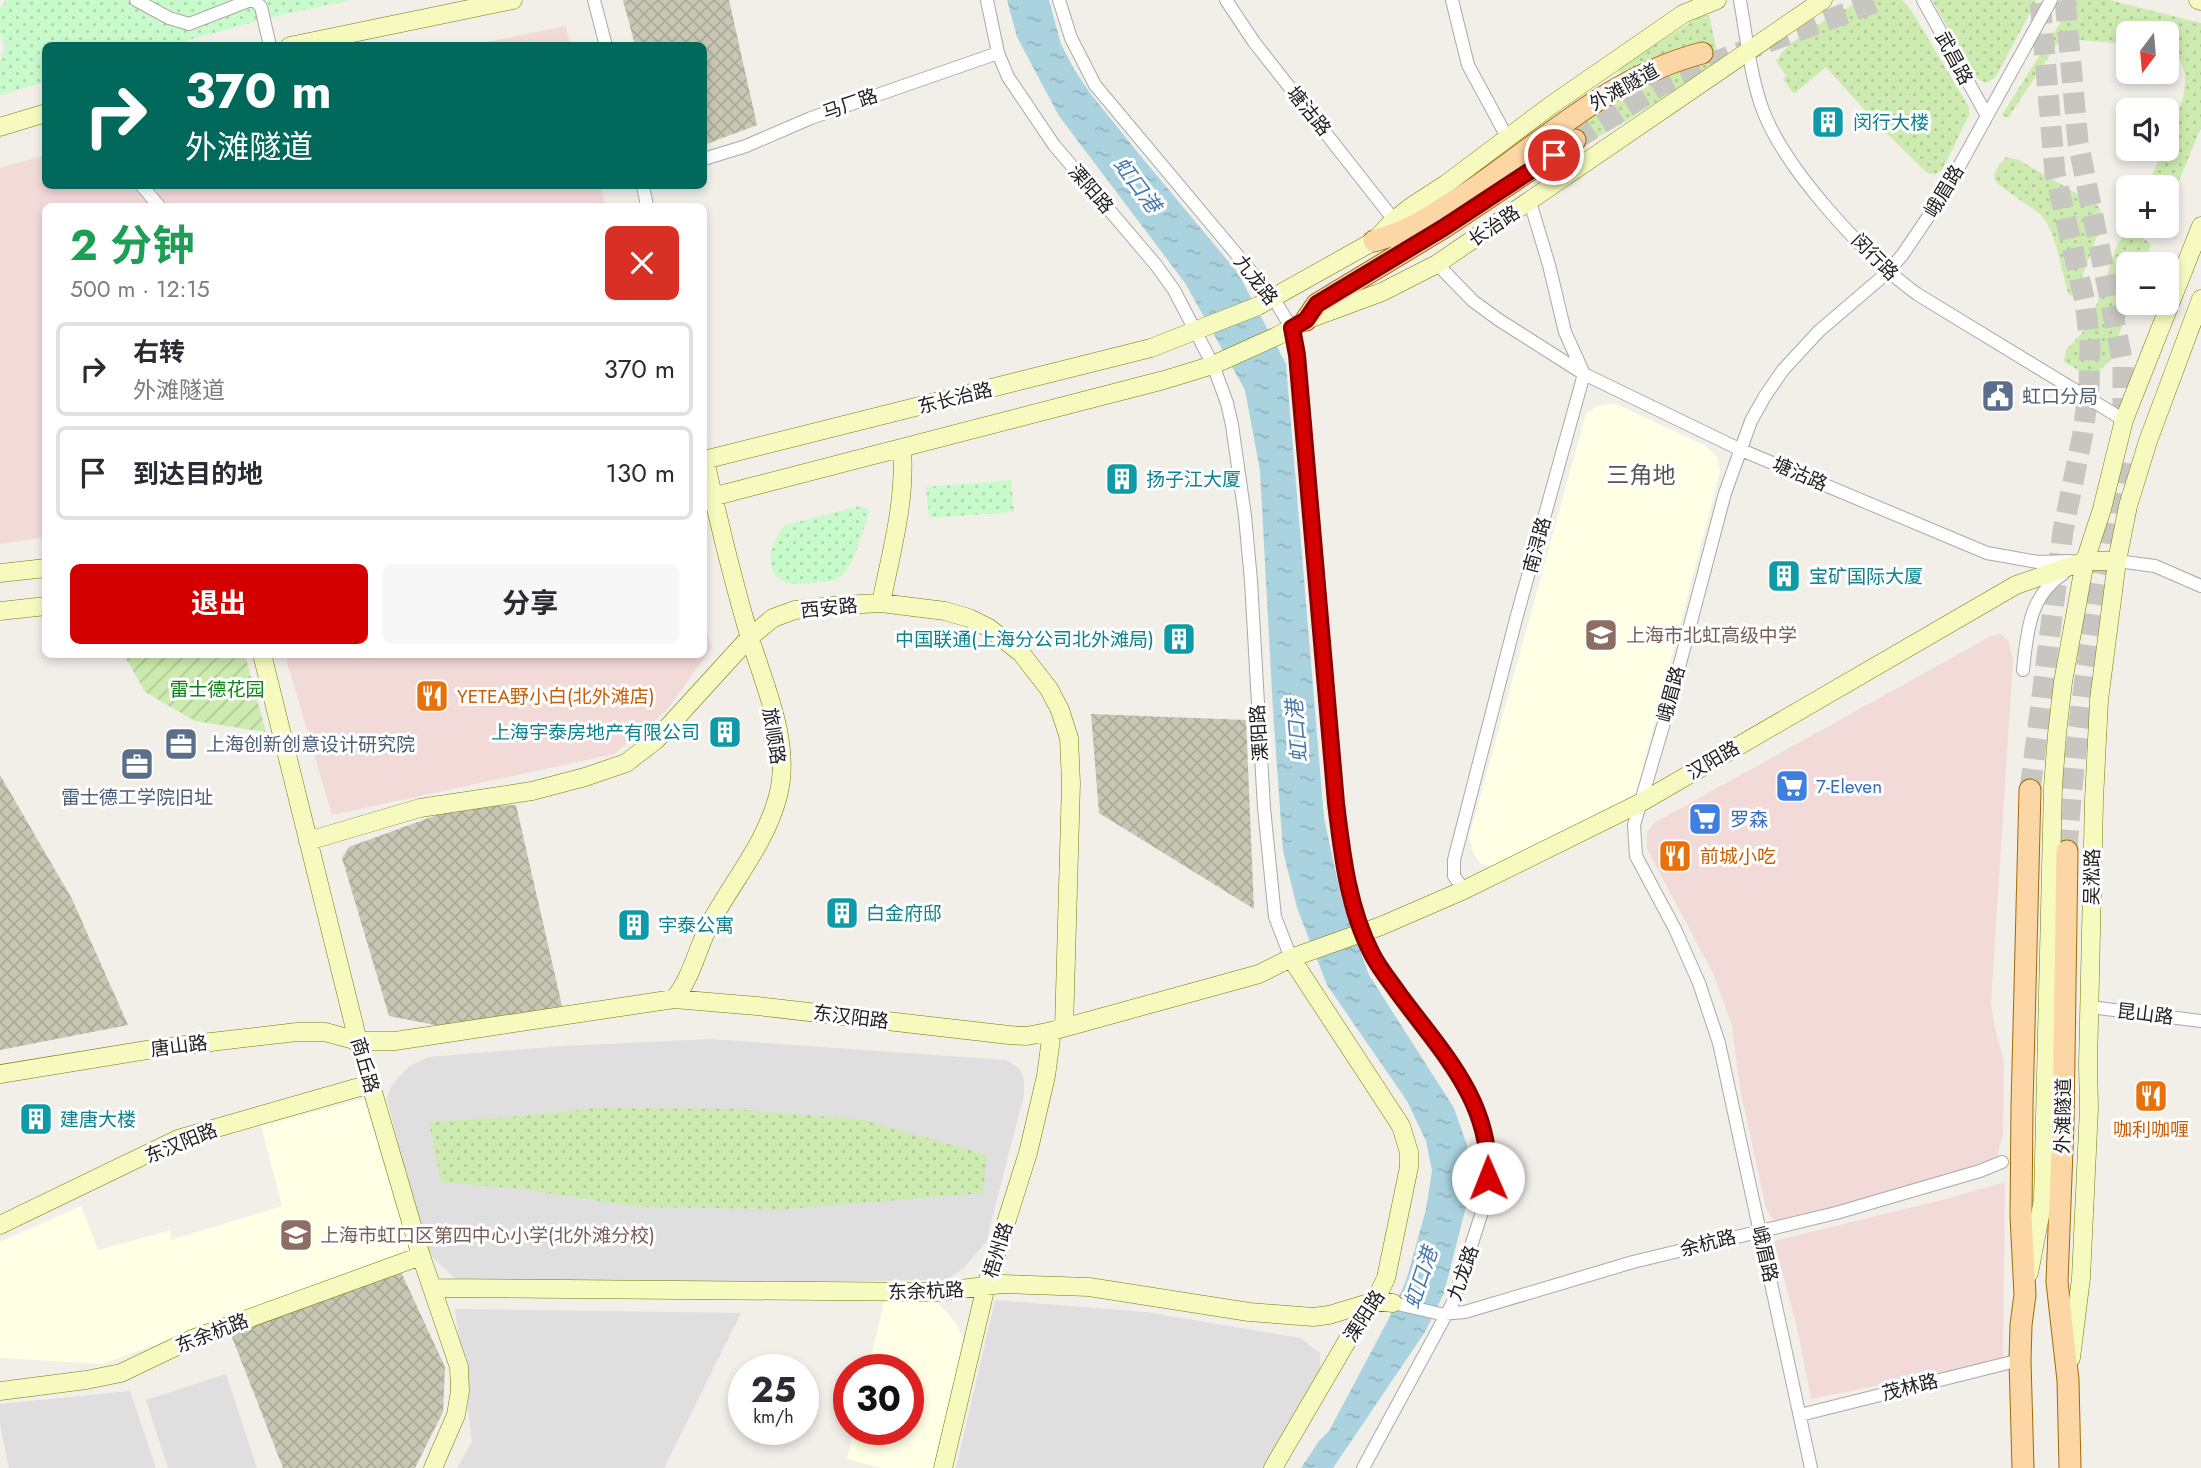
<!DOCTYPE html>
<html lang="zh">
<head>
<meta charset="utf-8">
<style>
  body { margin:0; font-family:Jost,"Noto Sans SC",sans-serif; background:#f7f7f7; color:#2b2b33; height:100vh; display:flex; flex-direction:column; font-size:26px; white-space:nowrap }
  * { box-sizing:border-box; margin:0 }
  p { font-size:23px; color:#7c7c81 }
  .icon { flex:none; width:38px; height:38px; fill:none; stroke:currentColor; stroke-width:2; stroke-linecap:round; stroke-linejoin:round }
  .map { position:relative; flex:1; overflow:hidden }
  .panel { position:absolute; left:42px; top:203px; width:665px; height:455px; display:flex; flex-direction:column; background:#fff; border-radius:10px; box-shadow:0 4px 10px #0003 }
  .panel>* { flex:none }
  .top-card { position:absolute; left:42px; top:42px; width:665px; height:147px; border-radius:10px; box-shadow:0 4px 10px #0003; background:#00695c; color:#fff; overflow:hidden }
  .needle { width:46px; rotate:196deg }
  .controls { position:absolute; left:2116px; top:21px; display:grid; gap:14px }
  .controls a { display:grid; place-items:center; width:63px; height:63px; border-radius:10px; background:#fff; box-shadow:0 4px 10px #0003; font-size:35px }
  .speed { position:absolute; left:728px; top:1354px; display:flex; gap:14px; font-size:35px; font-weight:700; text-align:center }
  .speed>* { display:grid; place-content:center; width:91px; height:91px; border-radius:50%; background:#fff; box-shadow:0 4px 10px #0003; line-height:1 }
  .speed small { font-size:18px; font-weight:400 }
  .speed .limit { border:10px solid #d22; background:#fff; color:#111 }
  .pin { position:absolute; display:grid; place-items:center; width:60px; height:60px; color:#fff; margin:-30px; border:4px solid #fff; border-radius:50%; box-shadow:0 2px 7px #0007 }
  .me { position:absolute; width:77px; margin:-38px; rotate:359deg; stroke-linejoin:round; filter:drop-shadow(0 0 5px #0008) }
  .turn { display:flex; align-items:center; gap:24px; height:147px; padding:0 28px; font-size:32px }
  .turn .icon { width:91px; height:91px; stroke-width:2.5 }
  .turn b { display:block; font-size:49px; line-height:60px }
  .round { display:grid; place-items:center; flex:none; width:74px; height:74px; border-radius:10px; background:#f7f7f7 }
  .summary { display:flex; align-items:center; justify-content:space-between; height:119px; padding:0 28px }
  h1 { font-size:42px; font-weight:700; line-height:52px; color:#1e9e55 }
  .cta { display:flex; gap:14px; margin-top:auto; padding:14px 28px }
  .cta a { flex:1; height:80px; border-radius:10px; background:#d40000; color:#fff; font-size:28px; font-weight:700; line-height:80px; text-align:center }
  .cta a+a { background:#f7f7f7; color:#2b2b33 }
  ul { padding:0; list-style:none }
  li { display:flex; align-items:center; gap:21px; height:94px; margin:0 14px 10px; padding:0 14px; border:4px solid #e1e1e2; border-radius:10px }
  li div { flex:1 }
  li b { display:block; font-size:26px }
  li em { font-style:normal }
  .map>svg:first-child { display:block }
</style>
</head>
<body>
<div class="map">
<svg width="2201" height="1468" viewBox="0 0 2201 1468">
  <defs>
    <pattern id="construction-cross-hatch" width="8" height="8" patternUnits="userSpaceOnUse" patternTransform="scale(1.75)"><rect width="8" height="8" fill="#c7c7b4"/><path d="M0 0l8 8M0 8l8-8" fill="none" stroke="#abab9a"/></pattern>
    <pattern id="grass-dots" width="8" height="8" patternUnits="userSpaceOnUse" patternTransform="scale(1.75)"><rect width="8" height="8" fill="#cdebb0"/><path d="M2 2h.1M6 6h.1" fill="none" stroke="#b0c997" stroke-width="1.8" stroke-linecap="round"/></pattern>
    <pattern id="park-dots" width="8" height="8" patternUnits="userSpaceOnUse" patternTransform="scale(1.75)"><rect width="8" height="8" fill="#c8facc"/><path d="M2 2h.1M6 6h.1" fill="none" stroke="#acd6af" stroke-width="1.8" stroke-linecap="round"/></pattern>
    <pattern id="garden-furrows" width="10" height="10" patternUnits="userSpaceOnUse" patternTransform="scale(1.75)"><rect width="10" height="10" fill="#cdebb0"/><path d="M-1 1l2-2M0 10L10 0M9 11l2-2" fill="none" stroke="#b0c997"/></pattern>
    <pattern id="water-ripples" width="26" height="14" patternUnits="userSpaceOnUse" patternTransform="scale(1.75)"><rect width="26" height="14" fill="#aad3df"/><path d="M2 4q2-2 4 0t4 0M15 11q2-2 4 0t4 0" fill="none" stroke="#92b5bf"/></pattern>
  </defs>
  <rect width="100%" height="100%" fill="#f2efe9"/>
  <path fill="#e0dfdf" d="M711,1039L1006,1060L1020,1069L1024,1080V1095L986,1242L963,1269L946,1280H923L480,1288L458,1281L431,1256L421,1234L387,1099L391,1086L408,1067L428,1057L564,1046Z
    M995,1300L1146,1312L1300,1338L1320,1353L1321,1375L1269,1468H956Z
    M455,1309L741,1313L664,1468H457L472,1442Z
    M226,1374L257,1468H168L146,1400Z
    M130,1391L156,1468H9L0,1424V1404Z"/>
  <path fill="#f2dad9" d="M566,26L570,45H473Z
    M45,155L46,186H601L606,206H46L45,537L0,544V168Z
    M704,623L712,647L667,710L614,754L332,815L286,659L300,654H704Z
    M2000,634L2008,640L2013,659L1991,1003L1995,1029L2004,1062L2003,1133L1996,1162L1781,1225L1771,1217L1766,1208L1740,1089L1732,1026L1714,975L1647,849V832L1654,823L1991,636Z
    M2005,1182L2003,1360L1811,1399L1797,1328L1774,1241L1946,1199Z"/>
  <path fill="#ffffe5" d="M1614,403L1706,446L1718,458L1720,472L1635,797L1499,866L1490,867L1480,863L1474,855L1469,837L1586,414L1598,406Z
    M364,1099L410,1253L102,1364L0,1358V1242L81,1206L98,1250L171,1230V1240L282,1206L261,1126Z
    M936,1301L956,1323L967,1348L939,1468H882L847,1459L854,1430H908V1370H868L884,1302Z"/>
  <path fill="url(#construction-cross-hatch)" d="M623,0H729L757,125L704,145V46L635,45Z
    M1091,714L1246,720L1254,909L1099,813Z
    M0,775L72,899L128,1025L0,1050Z
    M516,805L562,1006L455,1029L389,1016L342,858L349,847L459,807Z
    M401,1272L445,1367L443,1412L415,1468H283L230,1332Z"/>
  <path fill="url(#grass-dots)" d="M1861,0H1902L1909,7L1969,107V115L1942,170L1935,174L1927,173L1880,127L1826,67L1794,94L1783,79L1786,76L1776,61C1794,33 1833,17 1861,0Z
    M1932,0H2037L1995,78L1987,83L1978,79L1973,72Z
    M2076,0H2109L2201,23V128L2172,197L2167,200L2166,187H2147L2163,149H2166L2167,140C2179,111 2201,67 2167,49L2166,33H2128V44L2067,39L2057,44L2008,118L2002,115L2069,9Z
    M1704,14L1709,15L1718,57L1715,65L1618,126L1578,147L1566,130C1608,101 1654,76 1705,63L1702,46L1620,74L1618,68Z
    M2006,157L2019,160L2098,206L2103,217L2102,223L2076,293L2071,296L2068,293C2062,272 2056,233 2042,216C2034,208 1996,185 1995,180C1992,171 2001,164 2006,157Z
    M2136,234L2151,244L2144,264H2128V303H2130L2110,361L2096,373L2080,371L2064,362L2066,350L2082,333L2098,302L2117,245L2124,235Z
    M596,1108L734,1109L864,1120L987,1155L983,1193L787,1209L640,1207L521,1189L441,1182L429,1122L522,1116Z"/>
  <path fill="url(#park-dots)" d="M5,0H352L280,15L171,45L46,46L45,82L0,95V62L5,46L0,33V6H3Z
    M1011,480L1014,512L929,518L926,487Z
    M860,506L868,509L869,513C863,529 856,560 844,573C837,581 826,582 815,583C804,583 793,586 783,581C760,569 773,539 785,525Z"/>
  <path fill="url(#garden-furrows)" d="M124,655H245L266,732L195,721L145,692Z"/>
  <path fill="url(#water-ripples)" d="M1007,0H1049L1061,44L1074,69L1090,93L1139,154L1238,273L1286,364L1324,818L1342,901L1369,975L1454,1108L1467,1145L1470,1167L1469,1195L1444,1293L1425,1332L1333,1468H1301L1319,1441L1329,1431L1387,1322L1406,1281L1426,1209L1432,1171L1426,1141L1407,1101L1327,985L1297,908L1283,851L1273,711L1260,471L1245,390L1185,283L1059,116L1017,37Z"/>
  <g fill="none" stroke-linecap="round" stroke-linejoin="round">
    <path stroke="#c8c6c1" stroke-width="21" stroke-dasharray="21 10" stroke-linecap="butt" d="M2065,0L2078,142L2123,364V426
      M1575,140L1661,85L1722,59L1882,0
      M2030,790L2063,531L2083,433L2089,386L2090,345L2085,302L2055,173L2040,0
      M2067,851C2075,720 2098,591 2121,462"/>
    <defs>
      <path id="street" d="M136,0L169,18L189,24L251,0
        M254,0L261,7L270,46
        M594,0L606,46
        M987,0L998,53L1008,77L1054,145L1156,265L1174,290L1213,365L1227,403L1232,425L1245,516L1251,581L1264,808L1275,917L1291,958
        M1059,0L1071,38L1095,85L1274,299L1292,329L1297,355L1336,803L1341,847L1351,897L1368,945L1378,964L1468,1088L1482,1121L1489,1160L1482,1212L1453,1302L1363,1468
        M1226,0L1254,42L1394,220
        M1452,0L1468,65L1507,137
        M1740,0C1746,35 1750,72 1761,105C1782,167 1865,256 1917,294L2124,420
        M1923,0L1987,116
        M704,159L746,146L811,118L998,53
        M142,186L159,206
        M643,186L647,206
        M1437,264L1473,301L1499,320L1584,374L1739,449L1987,553L2038,562L2071,561
        M2117,561L2155,566L2201,586
        M2023,670C2027,633 2029,596 2063,574
        M1464,890L1454,876V860L1516,619L1584,374L1565,332L1549,265L1530,202
        M2090,1007L2201,1021
        M1393,1303L1441,1314L1465,1312L1633,1262L1836,1213L1980,1171L2002,1162
        M1800,1415L2020,1360
        M1811,1468L1719,1043L1699,983L1675,929L1636,856L1634,825L1668,709L1725,493L1751,421L1765,396L1783,370L1819,331L1888,272L1903,254L1945,192L2051,0"/>
      <path id="secondary" d="M2198,0L2201,1
        M290,46L513,0
        M0,127L46,113
        M704,460L1151,348L1258,306L1374,241L1394,220L1412,206L1446,184L1550,106L1683,14L1717,0
        M704,499L1164,380L1213,365L1277,336L1306,320L1382,292L1437,264L1823,0
        M0,573L46,568
        M881,603C891,553 906,501 902,449
        M0,611L46,606
        M262,654L358,1041L421,1256L459,1367L460,1391L456,1415L433,1468
        M308,841L420,808L532,791L585,777L626,763L656,740L750,637L773,618L795,610L843,605L881,603L945,611L969,618L989,628L1021,653L1049,689L1060,710L1069,738L1071,783L1064,1028
        M674,999C693,976 698,944 713,918C736,877 766,842 778,796C792,743 764,685 749,635C732,577 718,519 705,460
        M0,1074L159,1048L297,1032H325L358,1041H395L674,999L757,1006L1009,1035L1027,1036L1052,1031L1259,974L1291,958L1381,926L1464,890L1640,803L2016,585L2085,561H2117
        M0,1225L178,1139L370,1084
        M2029,1273L2043,1200L2053,787L2057,734L2063,682L2085,561L2102,509L2124,420L2201,226
        M432,1288L936,1292L1002,1284L1089,1287L1249,1312L1313,1317L1329,1315L1375,1301L1393,1303
        M2071,1358L2081,1278L2089,1108L2088,1065L2094,800L2099,700L2117,561L2128,506L2148,441L2201,299
        M0,1391L86,1380L121,1373L192,1339L421,1256
        M943,1468L986,1286L1028,1153L1046,1076L1052,1031
        M1273,1468L1357,1324L1375,1301L1386,1278L1409,1167V1152L1401,1126L1291,958"/>
      <path id="primary" d="M1374,241C1415,230 1451,204 1486,180C1556,130 1618,75 1702,53
        M1306,320L1317,304L1443,228L1575,140
        M2067,851L2063,1124L2057,1282L2068,1380L2070,1468
        M2023,1468L2020,1360L2021,1325L2025,1295L2021,1216L2022,1106L2030,790"/>
    </defs>
    <use href="#street" stroke="#a9a9a9" stroke-width="14"/>
    <use href="#secondary" stroke="#707d05" stroke-width="19"/>
    <use href="#primary" stroke="#a06b00" stroke-width="23"/>
    <use href="#street" stroke="#fff" stroke-width="12"/>
    <use href="#secondary" stroke="#f7fabf" stroke-width="18"/>
    <use href="#primary" stroke="#fcd6a4" stroke-width="21"/>
  </g>
  <g fill="none" stroke-linecap="round" stroke-linejoin="round">
    <defs>
      <path id="route" d="M1488,1178C1492,1102 1441,1051 1399,994C1390,981 1379,968 1372,954C1348,908 1342,853 1336,803L1297,355L1292,328L1306,320L1317,304L1443,228L1554,155"/>
    </defs>
    <use href="#route" stroke="#8a0000" stroke-width="18"/>
    <use href="#route" stroke="#d40000" stroke-width="12"/>
  </g>
  <defs>
    <symbol id="building-square" viewBox="-11 -11 22 22"><rect x="-9" y="-9" width="18" height="18" rx="4" fill="#0f9aa8" stroke="#fff"/><path d="M-4-6H4V6H1V3H-1V6H-4ZM-2.5-4.3h1.7v1.8h-1.7ZM.8-4.3h1.7v1.8H.8ZM-2.5-1h1.7V.8h-1.7ZM.8-1h1.7V.8H.8Z" fill="#fff"/></symbol>
    <symbol id="civic-square" viewBox="-11 -11 22 22"><rect x="-9" y="-9" width="18" height="18" rx="4" fill="#5c6f8a" stroke="#fff"/><path d="M-.6-6.5H3V-4.5H.6V-3L4-1V1h2V6H-6V1h2V-1L-.6-3ZM-1.2 2.5V6h2.4V2.5Z" fill="#fff"/></symbol>
    <symbol id="school-square" viewBox="-11 -11 22 22"><rect x="-9" y="-9" width="18" height="18" rx="4" fill="#8d6e63" stroke="#fff"/><path d="M0-5L7-2L0 1L-7-2ZM-4 1L0 2.5L4 1V4Q0 6-4 4Z" fill="#fff"/></symbol>
    <symbol id="restaurant-square" viewBox="-11 -11 22 22"><rect x="-9" y="-9" width="18" height="18" rx="4" fill="#e8710a" stroke="#fff"/><path d="M-5-6h1v4h1v-4h1v4h1v-4h1v5L-1.5 .5V6h-2V.5L-5-1ZM5-6V6H3V1.5H1.5Q1.5-4 5-6Z" fill="#fff"/></symbol>
    <symbol id="office-square" viewBox="-11 -11 22 22"><rect x="-9" y="-9" width="18" height="18" rx="4" fill="#5c6f8a" stroke="#fff"/><path d="M-6-3h4V-5.5h4V-3h4V5H-6ZM-1-4.5V-3h2v-1.5ZM-6 0V1H6V0Z" fill="#fff"/></symbol>
    <symbol id="supermarket-square" viewBox="-11 -11 22 22"><rect x="-9" y="-9" width="18" height="18" rx="4" fill="#3f7fe0" stroke="#fff"/><path d="M-6-5.5h2.5l.6 2H6L4.5 2H-2.5L-4.4-4H-6ZM-1.5 3.2a1.3 1.3 0 1 0 .1 0ZM3 3.2a1.3 1.3 0 1 0 .1 0Z" fill="#fff"/></symbol>
  </defs>
  <g fill-rule="evenodd">
    <use href="#building-square" x="1809" y="103" width="38" height="38"/>
    <use href="#civic-square" x="1979" y="377" width="38" height="38"/>
    <use href="#building-square" x="1103" y="460" width="38" height="38"/>
    <use href="#building-square" x="1765" y="557" width="38" height="38"/>
    <use href="#school-square" x="1582" y="616" width="38" height="38"/>
    <use href="#building-square" x="1160" y="620" width="38" height="38"/>
    <use href="#restaurant-square" x="413" y="677" width="38" height="38"/>
    <use href="#building-square" x="706" y="713" width="38" height="38"/>
    <use href="#office-square" x="162" y="725" width="38" height="38"/>
    <use href="#office-square" x="118" y="745" width="38" height="38"/>
    <use href="#supermarket-square" x="1773" y="767" width="38" height="38"/>
    <use href="#supermarket-square" x="1686" y="800" width="38" height="38"/>
    <use href="#restaurant-square" x="1656" y="837" width="38" height="38"/>
    <use href="#building-square" x="823" y="894" width="38" height="38"/>
    <use href="#building-square" x="615" y="906" width="38" height="38"/>
    <use href="#restaurant-square" x="2132" y="1077" width="38" height="38"/>
    <use href="#building-square" x="17" y="1100" width="38" height="38"/>
    <use href="#school-square" x="277" y="1216" width="38" height="38"/>
  </g>
  <g text-anchor="middle" dominant-baseline="central" stroke-width="6" stroke-linejoin="round" paint-order="stroke">
    <g font-size="19" fill="#222" stroke="#fff">
      <text transform="translate(1954 58) rotate(62)">武昌路</text>
      <text transform="translate(1624 87) rotate(-29)">外滩隧道</text>
      <text transform="translate(850 104) rotate(-19)">马厂路</text>
      <text transform="translate(1309 111) rotate(51)">塘沽路</text>
      <text transform="translate(1091 189) rotate(49)">溧阳路</text>
      <text transform="translate(1944 191) rotate(-59)">峨眉路</text>
      <text transform="translate(1494 226) rotate(-34)">长治路</text>
      <text transform="translate(1875 257) rotate(45)">闵行路</text>
      <text transform="translate(1256 280) rotate(52)">九龙路</text>
      <text transform="translate(955 398) rotate(-14)">东长治路</text>
      <text transform="translate(1800 474) rotate(23)">塘沽路</text>
      <text transform="translate(1537 545) rotate(-75)">南浔路</text>
      <text transform="translate(829 608) rotate(-6)">西安路</text>
      <text transform="translate(1671 694) rotate(-75)">峨眉路</text>
      <text transform="translate(1259 733) rotate(-94)">溧阳路</text>
      <text transform="translate(774 736) rotate(81)">旅顺路</text>
      <text transform="translate(1713 760) rotate(-30)">汉阳路</text>
      <text transform="translate(2092 877) rotate(-89)">吴淞路</text>
      <text transform="translate(2145 1014) rotate(7)">昆山路</text>
      <text transform="translate(851 1017) rotate(7)">东汉阳路</text>
      <text transform="translate(179 1046) rotate(-7)">唐山路</text>
      <text transform="translate(365 1065) rotate(74)">商丘路</text>
      <text transform="translate(2063 1116) rotate(-89)">外滩隧道</text>
      <text transform="translate(181 1143) rotate(-22)">东汉阳路</text>
      <text transform="translate(1708 1243) rotate(-14)">余杭路</text>
      <text transform="translate(998 1250) rotate(-73)">梧州路</text>
      <text transform="translate(1765 1254) rotate(77)">峨眉路</text>
      <text transform="translate(1463 1273) rotate(-71)">九龙路</text>
      <text transform="translate(926 1291) rotate(-2)">东余杭路</text>
      <text transform="translate(1364 1316) rotate(-57)">溧阳路</text>
      <text transform="translate(212 1333) rotate(-21)">东余杭路</text>
      <text transform="translate(1910 1387) rotate(-14)">茂林路</text>
    </g>
    <g font-size="19" fill="#0d838f" stroke="#fff" text-anchor="start">
      <text x="1853" y="122">闵行大楼</text>
      <text x="1146" y="479">扬子江大厦</text>
      <text x="1809" y="576">宝矿国际大厦</text>
      <text x="1154" y="639" text-anchor="end">中国联通(上海分公司北外滩局)</text>
      <text x="700" y="732" text-anchor="end">上海宇泰房地产有限公司</text>
      <text x="866" y="913">白金府邸</text>
      <text x="658" y="925">宇泰公寓</text>
      <text x="60" y="1119">建唐大楼</text>
    </g>
    <g font-size="19" fill="#4e5e75" stroke="#fff" text-anchor="start">
      <text x="2022" y="396">虹口分局</text>
      <text x="206" y="744">上海创新创意设计研究院</text>
      <text x="137" y="797" text-anchor="middle">雷士德工学院旧址</text>
    </g>
    <g font-size="19" fill="#785e54" stroke="#fff" text-anchor="start">
      <text x="1626" y="635">上海市北虹高级中学</text>
      <text x="320" y="1235">上海市虹口区第四中心小学(北外滩分校)</text>
    </g>
    <g font-size="19" fill="#0c8416" stroke="#fff">
      <text x="217" y="689">雷士德花园</text>
    </g>
    <g font-size="19" fill="#c56008" stroke="#fff" text-anchor="start">
      <text x="457" y="696">YETEA野小白(北外滩店)</text>
      <text x="1700" y="856">前城小吃</text>
      <text x="2151" y="1129" text-anchor="middle">咖利咖喱</text>
    </g>
    <g font-size="19" fill="#366cbe" stroke="#fff" text-anchor="start">
      <text x="1816" y="786">7-Eleven</text>
      <text x="1730" y="819">罗森</text>
    </g>
    <g font-size="21" font-style="italic" fill="#4a7aab" stroke="#fff">
      <text transform="translate(1137 185) rotate(53)">虹口港</text>
      <text transform="translate(1297 731) rotate(-95)">虹口港</text>
      <text transform="translate(1421 1278) rotate(-72)">虹口港</text>
    </g>
    <g font-size="23" fill="#555" stroke="#fff">
      <text x="1641" y="475">三角地</text>
    </g>
  </g>
</svg>
<div class="controls">
<a><svg class="needle" viewBox="-14 -14 28 28"><path d="M0-13l5 13h-10z" fill="#e53935"/><path d="M0 13l5-13h-10z" fill="#7c7c81"/></svg></a>
<a><svg class="icon" aria-label="sound" viewBox="0 0 24 24"><path d="M4 9h4l5-4v14l-5-4H4zM17 9q2 3 0 6"/></svg></a>
<a>+</a>
<a>−</a>
</div>
<div class="speed"><div>25<small>km/h</small></div><div class="limit">30</div></div>
<div class="pin" style="left:1554px;top:155px;background:#d93025"><svg class="icon" aria-label="arrive" viewBox="0 0 24 24"><path d="M6 21V4h12l-3 4 3 4H6"/></svg></div>
<svg class="me" style="left:1488px;top:1178px" viewBox="-20 -20 40 40"><circle r="19" fill="#fff"/><path d="M0-13L10 11 0 6-10 11z" fill="#d40000"/></svg>
<div class="top-card">
<div class="turn"><svg class="icon" aria-label="right" viewBox="0 0 24 24"><path d="M7 20v-9h11M14 6l5 5-5 5"/></svg><div><b>370 m</b>外滩隧道</div></div>
</div>
<section class="panel">
<div class="summary"><div><h1>2 分钟</h1><p>500 m · 12:15</p></div><a class="round" style="background:#d93025;color:#fff"><svg class="icon" aria-label="close" viewBox="0 0 24 24"><path d="M6 6l12 12M18 6L6 18"/></svg></a></div>
<ul>
<li><svg class="icon" aria-label="right" viewBox="0 0 24 24"><path d="M7 20v-9h11M14 6l5 5-5 5"/></svg><div><b>右转</b><p>外滩隧道</p></div><em>370 m</em></li>
<li><svg class="icon" aria-label="arrive" viewBox="0 0 24 24"><path d="M6 21V4h12l-3 4 3 4H6"/></svg><div><b>到达目的地</b></div><em>130 m</em></li>
</ul>
<div class="cta"><a>退出</a><a>分享</a></div>
</section>
</div>
</body>
</html>
